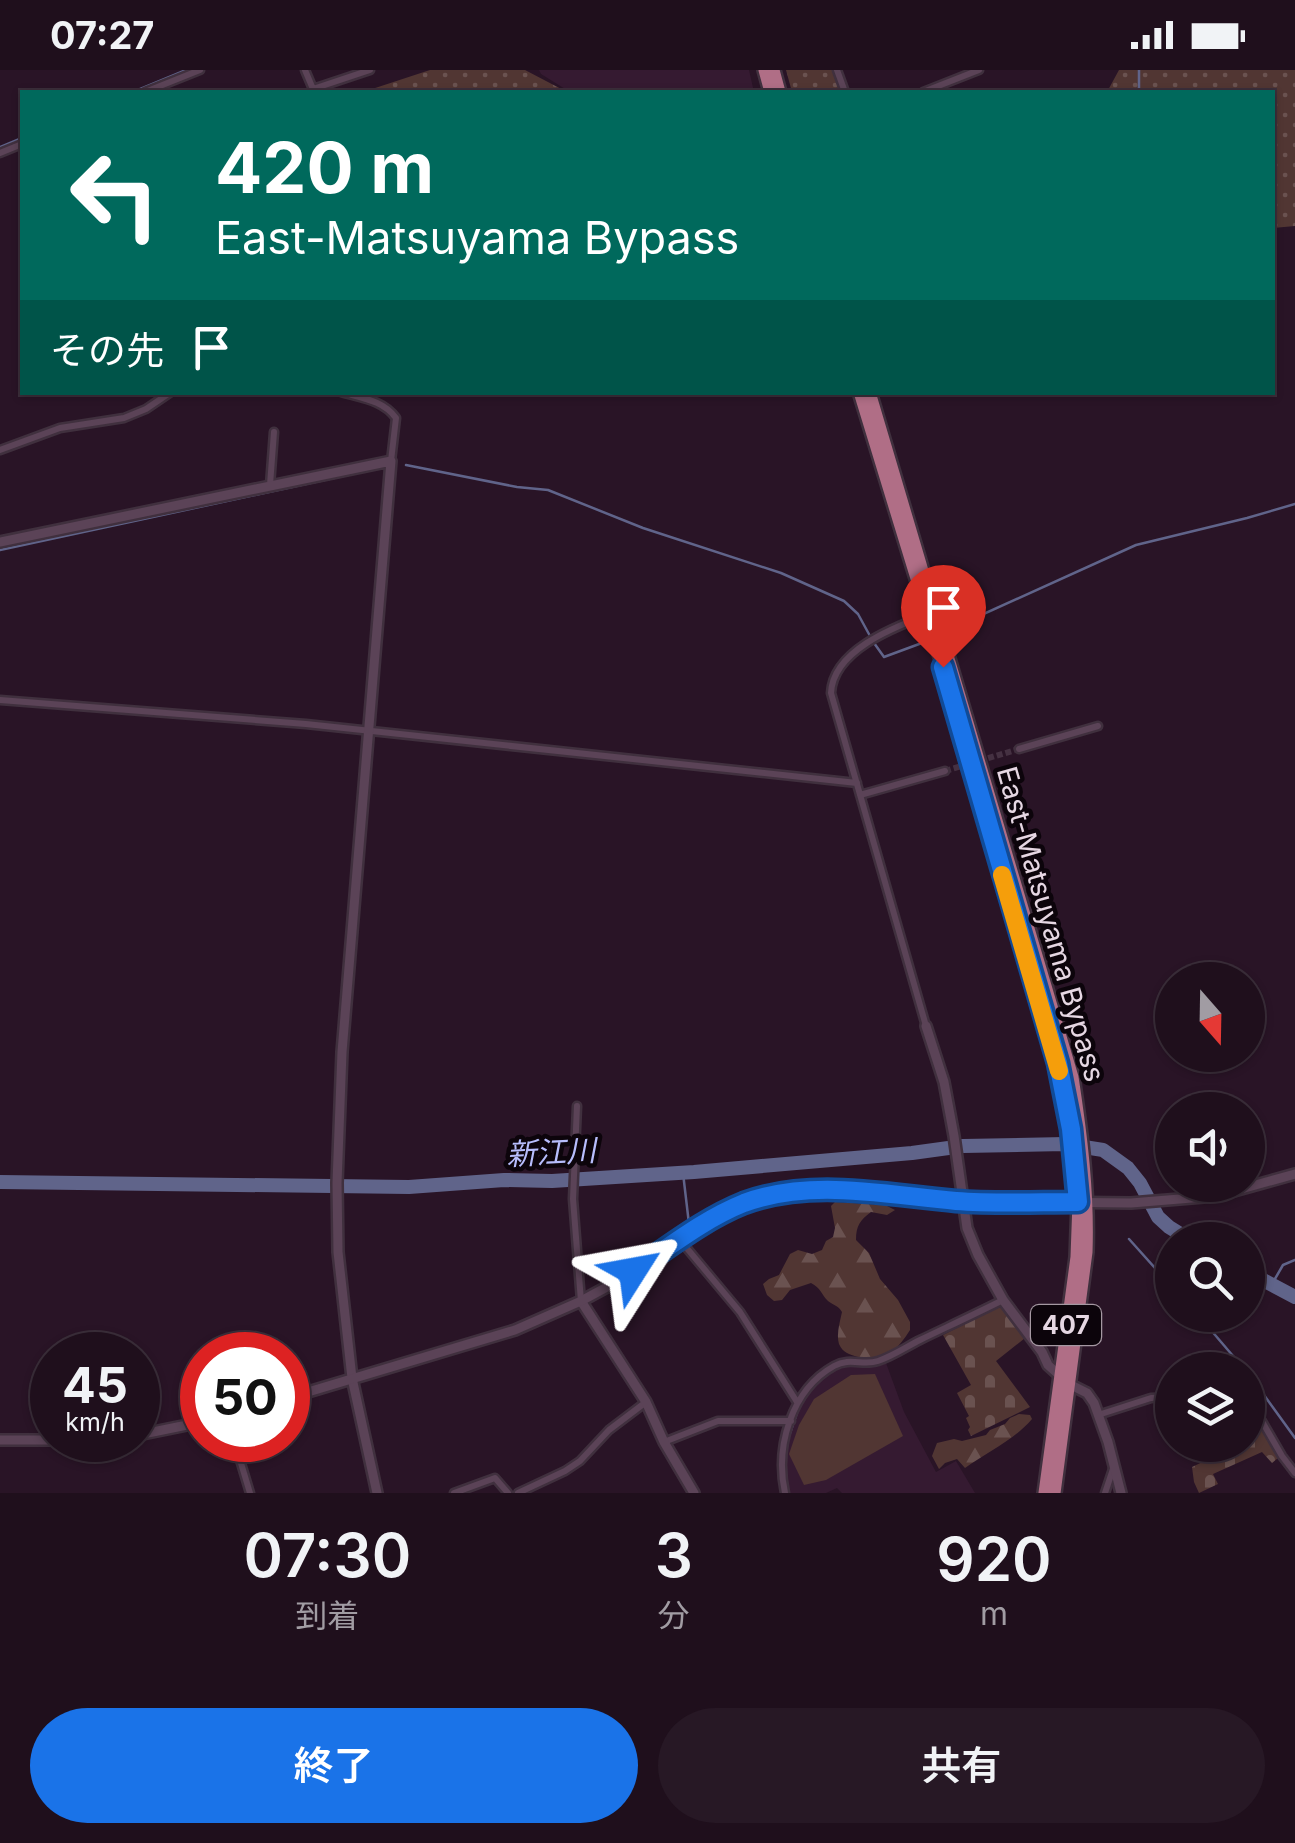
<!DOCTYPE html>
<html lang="ja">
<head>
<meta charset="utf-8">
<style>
  body { margin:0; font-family:Inter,"Noto Sans JP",sans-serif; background:#271825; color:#f1f3f6; height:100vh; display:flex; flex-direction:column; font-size:38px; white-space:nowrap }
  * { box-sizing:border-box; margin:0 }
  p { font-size:32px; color:#a19ca3 }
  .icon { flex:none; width:55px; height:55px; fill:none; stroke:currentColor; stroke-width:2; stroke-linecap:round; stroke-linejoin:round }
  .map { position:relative; height:1423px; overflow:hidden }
  .side { display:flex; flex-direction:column; background:#1f0f1c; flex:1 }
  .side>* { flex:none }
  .hud { position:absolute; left:20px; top:20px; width:1255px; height:305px; border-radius:0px; box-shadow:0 2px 8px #0004,0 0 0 2px #3c2f3b; background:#00695c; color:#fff; overflow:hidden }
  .needle { width:65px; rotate:160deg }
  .controls { position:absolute; left:1155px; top:892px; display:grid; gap:20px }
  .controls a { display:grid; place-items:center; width:110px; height:110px; border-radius:50%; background:#1f0f1c; box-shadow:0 2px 8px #0004,0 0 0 2px #3c2f3b; font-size:50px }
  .speed { position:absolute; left:30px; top:1262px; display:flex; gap:20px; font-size:50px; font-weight:700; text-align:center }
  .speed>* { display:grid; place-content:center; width:130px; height:130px; border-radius:50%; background:#1f0f1c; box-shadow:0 2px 8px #0004,0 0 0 2px #3c2f3b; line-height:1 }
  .speed small { font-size:25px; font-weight:400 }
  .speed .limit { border:15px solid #d22; background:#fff; color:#111 }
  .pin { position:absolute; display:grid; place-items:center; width:85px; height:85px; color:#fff; margin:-102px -42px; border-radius:50% 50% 50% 0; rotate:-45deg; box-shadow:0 0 10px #0007 }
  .pin .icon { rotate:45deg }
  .me { position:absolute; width:110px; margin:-55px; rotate:56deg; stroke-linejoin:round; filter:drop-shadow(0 0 8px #0008) }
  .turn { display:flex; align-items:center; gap:35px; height:210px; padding:0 30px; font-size:45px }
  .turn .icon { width:130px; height:130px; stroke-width:2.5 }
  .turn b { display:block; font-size:70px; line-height:85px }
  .then { display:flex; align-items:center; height:95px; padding:0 30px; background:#0003; gap:20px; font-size:38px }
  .eta { display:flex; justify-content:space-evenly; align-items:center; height:170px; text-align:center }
  .eta b { font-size:60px; font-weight:600; line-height:70px }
  .primary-button { display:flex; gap:20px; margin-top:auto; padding:20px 30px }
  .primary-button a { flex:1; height:115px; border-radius:60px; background:#1a73e8; color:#fff; font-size:40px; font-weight:600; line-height:115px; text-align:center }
  .primary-button a+a { background:#271825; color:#f1f3f6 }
  .status { display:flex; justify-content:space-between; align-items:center; height:70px; padding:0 50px; background:#1f0f1c; direction:ltr }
  .status svg { height:28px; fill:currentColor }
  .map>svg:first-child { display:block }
</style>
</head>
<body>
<div class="status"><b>07:27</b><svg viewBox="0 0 49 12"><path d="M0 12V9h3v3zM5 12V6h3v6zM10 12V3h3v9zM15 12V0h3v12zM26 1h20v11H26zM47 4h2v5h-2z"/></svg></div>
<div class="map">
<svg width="1295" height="1423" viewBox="0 0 1295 1423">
  <defs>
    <pattern id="forest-firs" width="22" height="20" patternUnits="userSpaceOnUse" patternTransform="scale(2.5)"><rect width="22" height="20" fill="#513633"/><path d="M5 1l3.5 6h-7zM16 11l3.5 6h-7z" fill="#6a5250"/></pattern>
    <pattern id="cemetery-stones" width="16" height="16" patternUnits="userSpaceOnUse" patternTransform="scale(2.5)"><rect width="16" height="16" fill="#513633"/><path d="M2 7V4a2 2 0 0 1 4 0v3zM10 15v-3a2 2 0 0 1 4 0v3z" fill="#6a5250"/></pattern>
    <pattern id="park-dots" width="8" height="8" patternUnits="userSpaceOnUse" patternTransform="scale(2.5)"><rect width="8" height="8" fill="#513633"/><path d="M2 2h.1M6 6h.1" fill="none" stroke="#6a5250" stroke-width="1.8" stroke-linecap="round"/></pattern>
  </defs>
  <rect width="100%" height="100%" fill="#291426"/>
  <path fill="#351a31" d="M539,0H749L754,22H570L541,4Z
    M886,1293L904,1342L936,1402L956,1391L975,1423H842L837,1418L826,1423H789L786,1409L787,1371L801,1335L810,1320L822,1309L841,1297L858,1294L877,1297Z"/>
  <path fill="url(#forest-firs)" d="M835,1132L885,1135L895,1140L887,1145L871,1142C860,1150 856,1156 856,1170L869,1183L880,1209L898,1230L910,1252V1260C896,1282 884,1293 858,1287C849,1284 843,1283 839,1274C836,1264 840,1252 842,1242C838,1235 834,1236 828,1231C821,1224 821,1218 811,1213L790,1220L782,1230L774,1231L767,1225L763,1214L769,1209L779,1205L790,1184L798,1180L812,1184L822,1180L826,1171L833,1167L835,1158L831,1136Z
    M1019,1344L1030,1345L1032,1349C1013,1371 987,1382 965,1398L957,1389L945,1393L939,1399L932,1386L937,1373L954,1369L962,1371L986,1365L990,1360L1005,1354L1010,1348Z"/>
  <path fill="url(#cemetery-stones)" d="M998,1237L1002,1238L1025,1268L996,1291L1030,1337L971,1366L968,1360L970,1357L966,1348L969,1346L957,1323L971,1315L943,1265Z
    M1250,1338L1278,1388L1272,1393L1262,1382L1213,1404L1218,1414L1199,1423L1194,1412L1192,1397L1238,1375H1248V1339Z"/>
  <path fill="url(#park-dots)" d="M430,0H525L567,22H363Z
    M786,0H834L840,22H792Z
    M1119,0H1295V156L1273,158L1272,22H1107Z"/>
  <path fill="#513633" d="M875,1304L903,1366L826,1410L804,1415L789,1384L799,1355L814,1329L851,1305Z"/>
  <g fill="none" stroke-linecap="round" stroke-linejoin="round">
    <path stroke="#60648a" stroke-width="2.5" d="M133,22L186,0
      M1139,22V0
      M0,77L22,68
      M406,395L517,417L548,420L643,458L781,503L844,531L858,544L870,566
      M0,480L380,398
      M946,561L1136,475L1247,448L1295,434
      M874,573L884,587L930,570
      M683,1103L689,1154
      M1129,1169L1172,1217
      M1272,1214L1283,1195L1295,1190
      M1198,1245L1245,1300
      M1248,1303L1295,1368
      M790,1363L800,1334"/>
    <path stroke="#60648a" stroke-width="14" d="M0,1112L409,1117L504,1110L552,1111L694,1102L912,1083L963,1076L1065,1074L1103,1080L1128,1098L1140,1113L1158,1147L1169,1157L1190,1170
      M1248,1202L1295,1227"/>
    <path stroke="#453142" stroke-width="6" stroke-dasharray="6 3" stroke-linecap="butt" d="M945,701L1019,679"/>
    <defs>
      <path id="minor" d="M305,0L313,19L370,0
        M837,0L845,22
        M145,22L200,0
        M923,22L979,0
        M0,83L22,74
        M341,322C361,328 383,330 396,348L391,391
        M0,380L60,358L124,348L146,339L171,322
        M270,415L274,362
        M0,630L306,654L857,713
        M1019,679L1098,656
        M860,725L945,701
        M926,956L831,623C833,581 892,558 926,545
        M577,1036L573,1129L581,1231
        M680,1170L740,1242L797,1332
        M1248,1327L1282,1386L1295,1403
        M1098,1345L1151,1328L1172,1327
        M234,1370L250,1423
        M664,1372L718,1351H791
        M454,1423L495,1408L508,1423
        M518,1423L565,1401L580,1391L609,1360L646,1332
        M785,1423C775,1377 791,1320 834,1296C850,1287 863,1296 878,1291C893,1286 906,1277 920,1270C947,1257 975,1244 1003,1230
        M1105,1423L1114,1396"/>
      <path id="tertiary" d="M0,472L391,391L342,982L337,1113L338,1182L352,1308L377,1423
        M926,956L944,1012L954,1066L967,1158L978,1185L1003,1230L1042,1282L1048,1295L1069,1314L1087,1323L1094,1333L1108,1372L1121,1423
        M581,1231L646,1332L664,1372L694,1423"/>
      <path id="secondary" d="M288,1328L515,1260L581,1231L618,1211L721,1144L742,1134L785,1122L828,1119L963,1131L1131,1133L1216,1126L1295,1104
        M138,1365L202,1352
        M0,1370H52"/>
      <path id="trunk" d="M764,0L770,22
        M774,0L780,22
        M859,322L943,597L1050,966L1068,1038L1078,1132L1076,1187L1044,1423
        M870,322L1073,1007C1082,1066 1089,1123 1087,1182L1055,1423"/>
    </defs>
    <use href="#minor" stroke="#40303e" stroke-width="11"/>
    <use href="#tertiary" stroke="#40303e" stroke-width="14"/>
    <use href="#secondary" stroke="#40303e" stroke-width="14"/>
    <use href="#trunk" stroke="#40303e" stroke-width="16"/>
    <use href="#minor" stroke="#5b4357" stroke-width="6"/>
    <use href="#tertiary" stroke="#5b4357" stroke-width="9"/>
    <use href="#secondary" stroke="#5b4357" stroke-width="9"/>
    <use href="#trunk" stroke="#b06e86" stroke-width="11"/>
  </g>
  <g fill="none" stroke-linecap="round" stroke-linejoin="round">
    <defs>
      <path id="route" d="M633,1201C669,1177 704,1149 744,1133C812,1108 886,1125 956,1131C996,1134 1038,1132 1078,1132L1071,1059L1058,993L943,597"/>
    </defs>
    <use href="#route" stroke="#114b97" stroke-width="25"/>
    <use href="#route" stroke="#1a73e8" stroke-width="18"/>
    <path stroke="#f59e0b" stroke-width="18" d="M1002,805L1059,1001"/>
  </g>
  <g text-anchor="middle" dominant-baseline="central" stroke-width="9" stroke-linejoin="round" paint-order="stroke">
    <rect fill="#0c040b" stroke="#a598a2" stroke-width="2.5" x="1031" y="1235" width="70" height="40" rx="8"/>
    <g font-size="25" font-weight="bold" fill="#e6d7e3">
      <text x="1066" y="1255">407</text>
    </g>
    <g font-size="28" fill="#e6d7e3" stroke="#0c040b">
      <text transform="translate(1051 854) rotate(74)">East-Matsuyama Bypass</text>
    </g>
    <g font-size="30" font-style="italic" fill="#b7bdfc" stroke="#0c040b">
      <text transform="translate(551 1082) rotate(-3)">新江川</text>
    </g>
  </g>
</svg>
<div class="controls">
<a><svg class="needle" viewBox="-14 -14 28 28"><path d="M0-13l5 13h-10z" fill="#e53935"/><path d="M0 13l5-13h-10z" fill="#a19ca3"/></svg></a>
<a><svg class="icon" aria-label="sound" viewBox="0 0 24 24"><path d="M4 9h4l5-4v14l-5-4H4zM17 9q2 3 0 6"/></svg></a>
<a><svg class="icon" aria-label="search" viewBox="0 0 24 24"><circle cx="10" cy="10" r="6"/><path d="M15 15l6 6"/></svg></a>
<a><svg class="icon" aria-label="layers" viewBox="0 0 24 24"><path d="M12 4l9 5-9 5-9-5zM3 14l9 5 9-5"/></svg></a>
</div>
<div class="speed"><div>45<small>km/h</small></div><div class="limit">50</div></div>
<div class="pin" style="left:943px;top:597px;background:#d93025"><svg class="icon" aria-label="arrive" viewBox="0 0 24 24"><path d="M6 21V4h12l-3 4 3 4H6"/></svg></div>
<svg class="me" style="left:633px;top:1201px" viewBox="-20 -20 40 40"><path d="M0-17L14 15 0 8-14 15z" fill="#1a73e8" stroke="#fff" stroke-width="4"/></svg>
<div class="hud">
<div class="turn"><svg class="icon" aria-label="left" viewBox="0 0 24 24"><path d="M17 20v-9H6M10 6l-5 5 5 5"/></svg><div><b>420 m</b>East-Matsuyama Bypass</div></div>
<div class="then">その先<svg class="icon" aria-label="arrive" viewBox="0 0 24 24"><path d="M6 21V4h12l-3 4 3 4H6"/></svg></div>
</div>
</div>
<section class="side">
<div class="eta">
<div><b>07:30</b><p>到着</p></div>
<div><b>3</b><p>分</p></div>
<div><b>920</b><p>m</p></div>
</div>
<div class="primary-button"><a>終了</a><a>共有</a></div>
</section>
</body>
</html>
